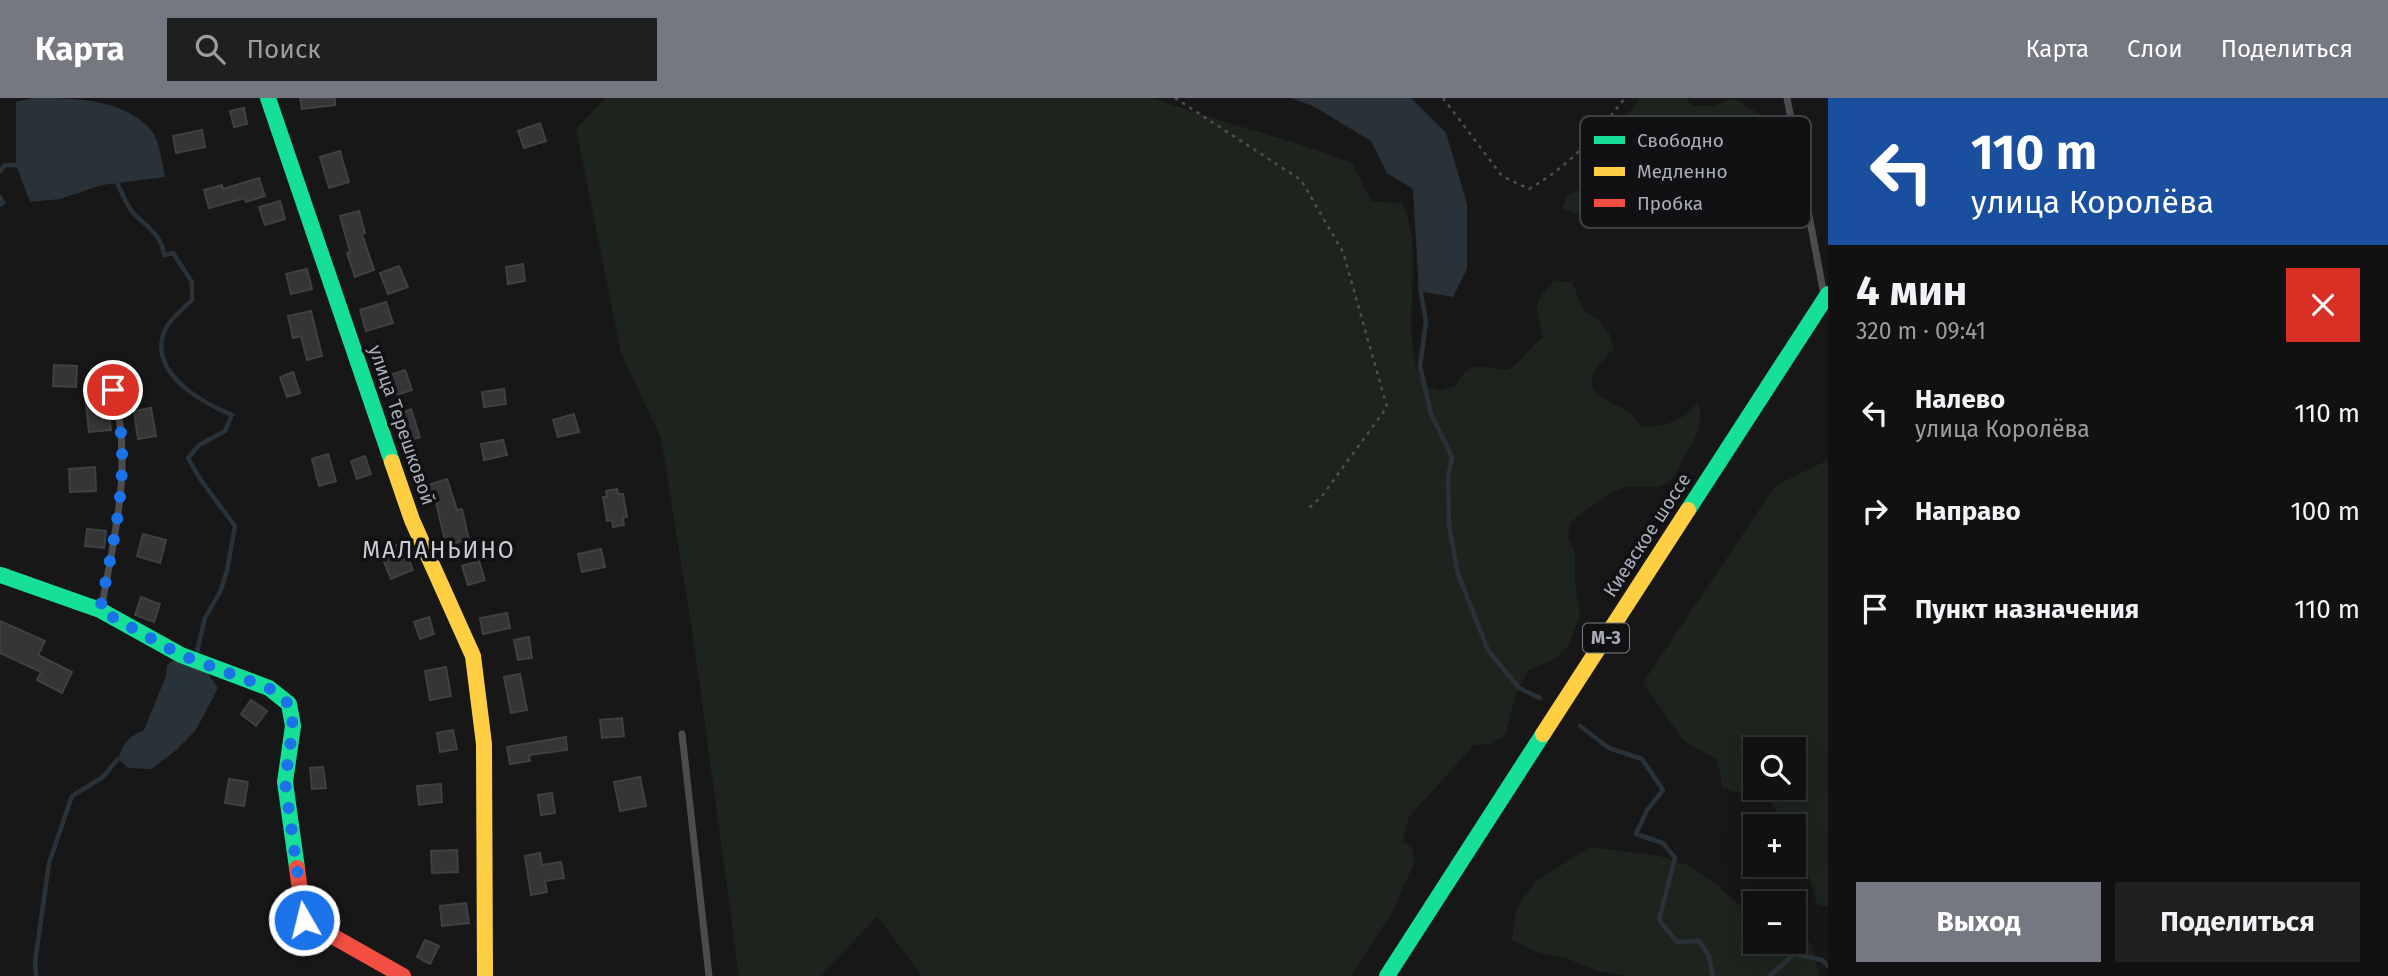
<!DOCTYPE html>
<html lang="ru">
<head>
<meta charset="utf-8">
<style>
  body { margin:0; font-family:"Fira Sans",sans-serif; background:#1e1f1f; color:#f1f3f6; height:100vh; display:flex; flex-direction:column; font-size:26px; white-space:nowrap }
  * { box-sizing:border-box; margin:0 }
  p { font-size:23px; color:#9c9d9f }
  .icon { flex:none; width:38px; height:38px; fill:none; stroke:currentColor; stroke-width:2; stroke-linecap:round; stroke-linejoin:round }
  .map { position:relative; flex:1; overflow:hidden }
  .side { display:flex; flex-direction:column; background:#111; width:560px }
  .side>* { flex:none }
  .hud { background:#1a4fa0; color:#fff; overflow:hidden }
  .tools { position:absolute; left:1743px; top:639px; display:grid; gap:14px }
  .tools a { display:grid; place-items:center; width:63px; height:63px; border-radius:0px; background:#111; box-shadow:0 4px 18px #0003,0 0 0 2px #303131; font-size:35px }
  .pin { position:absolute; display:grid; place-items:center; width:60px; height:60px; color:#fff; margin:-30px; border:4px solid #fff; border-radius:50%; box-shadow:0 2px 7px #0007 }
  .me { position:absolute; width:77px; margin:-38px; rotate:352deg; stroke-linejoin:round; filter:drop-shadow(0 0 5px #0008) }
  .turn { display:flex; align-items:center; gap:24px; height:147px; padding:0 28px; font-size:32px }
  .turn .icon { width:91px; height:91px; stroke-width:2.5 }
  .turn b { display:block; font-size:49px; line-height:60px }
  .round { display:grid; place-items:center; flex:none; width:74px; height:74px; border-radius:0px; background:#1e1f1f }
  .overview { display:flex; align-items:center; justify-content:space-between; height:119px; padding:0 28px }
  h1 { font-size:42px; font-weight:700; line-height:52px }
  .cta { display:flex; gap:14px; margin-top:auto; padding:14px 28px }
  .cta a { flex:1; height:80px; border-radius:0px; background:#757880; color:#fff; font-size:28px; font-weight:700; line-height:80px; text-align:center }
  .cta a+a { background:#1e1f1f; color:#f1f3f6 }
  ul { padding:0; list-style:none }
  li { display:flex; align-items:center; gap:21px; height:98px; padding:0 28px }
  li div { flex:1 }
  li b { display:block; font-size:26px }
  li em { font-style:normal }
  header { display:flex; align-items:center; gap:42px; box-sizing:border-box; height:98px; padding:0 35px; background:#757880; color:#fff }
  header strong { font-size:33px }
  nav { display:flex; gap:38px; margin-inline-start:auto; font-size:24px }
  .search { width:490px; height:63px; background:#1e1f1f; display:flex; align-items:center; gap:18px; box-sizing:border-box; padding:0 24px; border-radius:0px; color:#9c9d9f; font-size:26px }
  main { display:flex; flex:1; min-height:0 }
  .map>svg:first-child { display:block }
</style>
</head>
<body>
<header>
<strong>Карта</strong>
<div class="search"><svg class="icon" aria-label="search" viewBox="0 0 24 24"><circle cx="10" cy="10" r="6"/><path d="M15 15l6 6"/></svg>Поиск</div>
<nav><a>Карта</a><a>Слои</a><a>Поделиться</a></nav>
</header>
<main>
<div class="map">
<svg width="1828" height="878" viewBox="0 0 1828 878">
  <rect width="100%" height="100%" fill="#171717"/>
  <path fill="#1d241e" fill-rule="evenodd" d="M606,0H1154C1219,25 1287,39 1352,65L1371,103L1402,105C1429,161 1394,238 1425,288L1440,293L1455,288C1471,259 1481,271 1508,272C1523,263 1528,249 1543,240C1536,211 1531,204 1555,183L1572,184L1584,213L1597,221L1609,235L1614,250L1593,274L1592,290C1608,308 1625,305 1641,328C1666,330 1682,323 1698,304L1701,321L1697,336L1673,380L1660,389H1626L1609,396L1570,424L1568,439L1575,454V485L1580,517L1568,548L1556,560L1528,573L1517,593L1505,637L1491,646L1474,647L1409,719L1402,744L1411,748L1415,763L1392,814L1351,878H922L877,818L821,878H739L694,545L661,340L621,255L576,31Z
    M1641,0H1686L1692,8H1714L1733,0L1770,22V49H1726L1705,62L1722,79L1764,70L1776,87L1760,102L1741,93L1720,96L1684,118L1659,124L1636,122L1615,126L1593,122L1562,110L1567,98L1586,88L1587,68L1609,63L1619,44L1622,23Z
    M1828,362V809L1817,806L1802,754L1794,741V728H1786L1770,703L1723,690L1717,662L1684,643L1643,585L1775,388ZM1755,651H1794V690H1755Z
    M1590,749L1656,757L1687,767L1715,785L1739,807L1755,811V844H1794V826L1811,846L1819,878H1625L1598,873L1568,861L1539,855L1512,842L1516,811L1535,784Z"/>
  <path fill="#2a3239" d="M33,0C73,0 123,0 151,32C160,43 162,65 165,79L102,87L60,101L30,104L16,67V4Z
    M1291,0H1411L1446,35L1467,106V171L1453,199L1419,193L1413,91L1387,75L1371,43L1315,9Z
    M173,562L206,573L218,590L196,632L175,653L151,671L128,670L118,661C123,646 130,637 144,632L166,578L167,567Z"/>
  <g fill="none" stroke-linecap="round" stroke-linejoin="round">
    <path stroke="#2a3239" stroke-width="4.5" d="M0,73L5,67H16
      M117,85C122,95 127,108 134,116C147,129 162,137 164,157L173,155L192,184V202C184,210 171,220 166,230C145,273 201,304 232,317L225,333L199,347L188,360L200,381L235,428L227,473L220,494L205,520L196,558
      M0,99L3,105L0,107
      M1420,188L1426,224L1420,268L1431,316L1452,359L1448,379L1449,427L1458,476L1488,552L1519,590L1540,600
      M1580,628L1609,650L1642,661L1663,692L1647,712L1636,736L1663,745L1675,760L1659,822L1677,844L1699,843L1709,858L1713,878
      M36,878L35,864L49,765L72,698L103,679L118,661
      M1770,878L1794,856L1822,862L1828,868"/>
  </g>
  <path fill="#353536" stroke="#3f4043" stroke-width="2" d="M300,0H335V7L302,11Z
    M244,10L247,26L234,29L230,13Z
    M540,25L546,43L524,50L518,33Z
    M202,32L205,49L176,55L173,38Z
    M340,53L349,84L329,90L320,59Z
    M259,80L265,98L246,104L245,100L209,110L204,92L222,87L223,91Z
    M280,103L285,121L265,127L259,109Z
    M359,113L365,135L362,136L374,172L355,179L347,155L350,154L340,118Z
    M523,166L525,183L508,186L506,169Z
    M399,168L408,189L388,196L380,175Z
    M307,171L312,191L291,196L286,176Z
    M386,204L393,225L366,233L360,212Z
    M311,213L322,258L307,262L301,238L293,240L288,218Z
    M54,267L77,268L76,289L53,288Z
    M405,272L412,292L396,297L390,277Z
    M293,274L300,295L287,299L280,279Z
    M504,291L506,306L484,309L482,294Z
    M107,303L111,332L89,334L86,305Z
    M151,310L156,338L138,341L134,313Z
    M411,311L420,339L408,343L398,316Z
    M574,316L579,334L558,339L553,322Z
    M503,342L507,357L484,362L481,346Z
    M328,356L336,383L319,388L312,361Z
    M365,358L371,376L357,381L351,363Z
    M95,369L96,393L70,394L69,371Z
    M447,381L457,412L462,411L469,442L446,447L435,400L427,403L422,389Z
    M617,391L618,396H623L627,419L623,420L624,427L613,429L612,422L607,423L603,399H607L606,393Z
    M87,431L106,433L104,450L85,448Z
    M143,436L166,442L160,465L137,458Z
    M402,445L413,472L391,481L380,454Z
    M601,451L605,469L582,474L578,456Z
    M479,463L485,482L468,487L462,468Z
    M141,499L160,506L154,524L135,517Z
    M507,515L510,530L483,536L480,520Z
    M429,519L434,536L420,541L414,524Z
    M0,523L45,543L38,557L72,574L62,595L37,582L41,574L0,555Z
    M529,539L532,560L518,562L514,542Z
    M446,569L451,598L430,602L425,573Z
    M520,576L527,612L511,615L504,579Z
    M251,602L267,613L256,628L241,616Z
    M622,620L624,638L602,640L600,622Z
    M453,632L457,651L440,654L437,635Z
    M566,639L567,652L529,657L530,663L510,666L507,649Z
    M323,669L326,690L312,691L310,670Z
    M640,679L646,708L620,713L614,684Z
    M229,681L248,684L244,708L225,705Z
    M441,686L442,704L419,707L417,688Z
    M552,695L555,715L541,717L538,697Z
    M457,752L458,774L432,775L431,753Z
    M540,755L542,767L561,764L564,780L545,783L547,794L531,797L525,758Z
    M466,805L469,825L442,828L440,808Z
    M425,842L439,848L430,866L417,859Z"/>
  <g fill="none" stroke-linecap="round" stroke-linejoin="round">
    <path stroke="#4d4e52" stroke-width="2.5" stroke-dasharray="3.5 5" stroke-linecap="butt" d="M1175,0L1301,82L1343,154L1387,309L1322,398L1306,413
      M1443,0L1502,78L1529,91C1572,66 1595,38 1625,0"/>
    <path stroke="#4b4c50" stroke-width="7" d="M1787,0L1823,192
      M101,512C114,440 134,365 113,292
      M682,636L709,878"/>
    <path stroke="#16e098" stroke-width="16" d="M268,0L392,364
      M1688,412L1828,196
      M1,477L100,512L181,557L269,590L289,606L293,628L285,684L297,770
      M1387,878L1543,636"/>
    <path stroke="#ffcf43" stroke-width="16" d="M392,364L412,422L473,558L484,646L485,878
      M1543,636L1688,412"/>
    <path stroke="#f24e42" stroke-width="16" d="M297,770L304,822L403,878"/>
  </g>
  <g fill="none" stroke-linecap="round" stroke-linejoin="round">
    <path stroke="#1a73e8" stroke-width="12" stroke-dasharray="0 21.6" d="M113,292C134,365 114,440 100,512L181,557L269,590L289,606L293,628L285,684L304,822"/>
  </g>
  <g text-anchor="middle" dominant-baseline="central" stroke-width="7" stroke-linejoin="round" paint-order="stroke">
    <rect fill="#111113" stroke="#7b7e86" stroke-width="2" x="1583" y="525.5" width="46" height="29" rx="5"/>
    <g font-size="18" font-weight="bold" fill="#a8adb8">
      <text x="1606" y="540">М-3</text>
    </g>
    <g font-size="19" fill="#a8adb8" stroke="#111113">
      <text transform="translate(402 327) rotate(71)">улица Терешковой</text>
      <text transform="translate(1647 437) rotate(-57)">Киевское шоссе</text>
    </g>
    <g font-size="23" letter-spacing="2" fill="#c9ccd4" stroke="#111113">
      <text x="439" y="452">МАЛАНЬИНО</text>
    </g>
  </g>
  <rect x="1580" y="18" width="231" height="112" rx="10" fill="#111113" stroke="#3e4045" stroke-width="2"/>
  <rect x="1594" y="38" width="31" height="8" fill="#16e098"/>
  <rect x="1594" y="69" width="31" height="9" fill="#ffcf43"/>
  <rect x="1594" y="101" width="31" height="8" fill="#f24e42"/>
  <g font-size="19" fill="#a8adb8">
    <text x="1637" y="49">Свободно</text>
    <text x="1637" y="80">Медленно</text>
    <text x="1637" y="112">Пробка</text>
  </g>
</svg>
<div class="tools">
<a><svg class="icon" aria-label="search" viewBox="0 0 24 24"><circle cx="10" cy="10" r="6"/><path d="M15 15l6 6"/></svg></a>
<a>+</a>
<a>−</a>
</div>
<div class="pin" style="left:113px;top:292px;background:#d93025"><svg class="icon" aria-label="arrive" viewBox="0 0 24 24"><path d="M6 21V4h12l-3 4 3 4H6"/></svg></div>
<svg class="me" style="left:304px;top:822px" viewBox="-20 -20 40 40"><circle r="17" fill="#1a73e8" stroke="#fff" stroke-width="3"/><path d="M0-11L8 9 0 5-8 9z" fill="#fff"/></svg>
</div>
<section class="side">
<div class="hud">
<div class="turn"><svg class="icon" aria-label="left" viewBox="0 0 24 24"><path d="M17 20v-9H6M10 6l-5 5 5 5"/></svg><div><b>110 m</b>улица Королёва</div></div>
</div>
<div class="overview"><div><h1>4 мин</h1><p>320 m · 09:41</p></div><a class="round" style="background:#d93025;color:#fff"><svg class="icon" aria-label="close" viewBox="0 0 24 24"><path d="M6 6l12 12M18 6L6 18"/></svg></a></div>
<ul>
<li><svg class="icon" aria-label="left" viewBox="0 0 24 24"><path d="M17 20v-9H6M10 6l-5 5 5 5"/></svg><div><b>Налево</b><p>улица Королёва</p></div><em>110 m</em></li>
<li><svg class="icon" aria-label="right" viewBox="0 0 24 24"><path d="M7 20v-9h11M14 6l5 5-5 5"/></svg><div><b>Направо</b></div><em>100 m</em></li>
<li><svg class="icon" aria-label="arrive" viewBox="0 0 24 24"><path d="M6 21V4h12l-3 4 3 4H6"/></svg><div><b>Пункт назначения</b></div><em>110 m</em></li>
</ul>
<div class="cta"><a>Выход</a><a>Поделиться</a></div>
</section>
</main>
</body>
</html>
